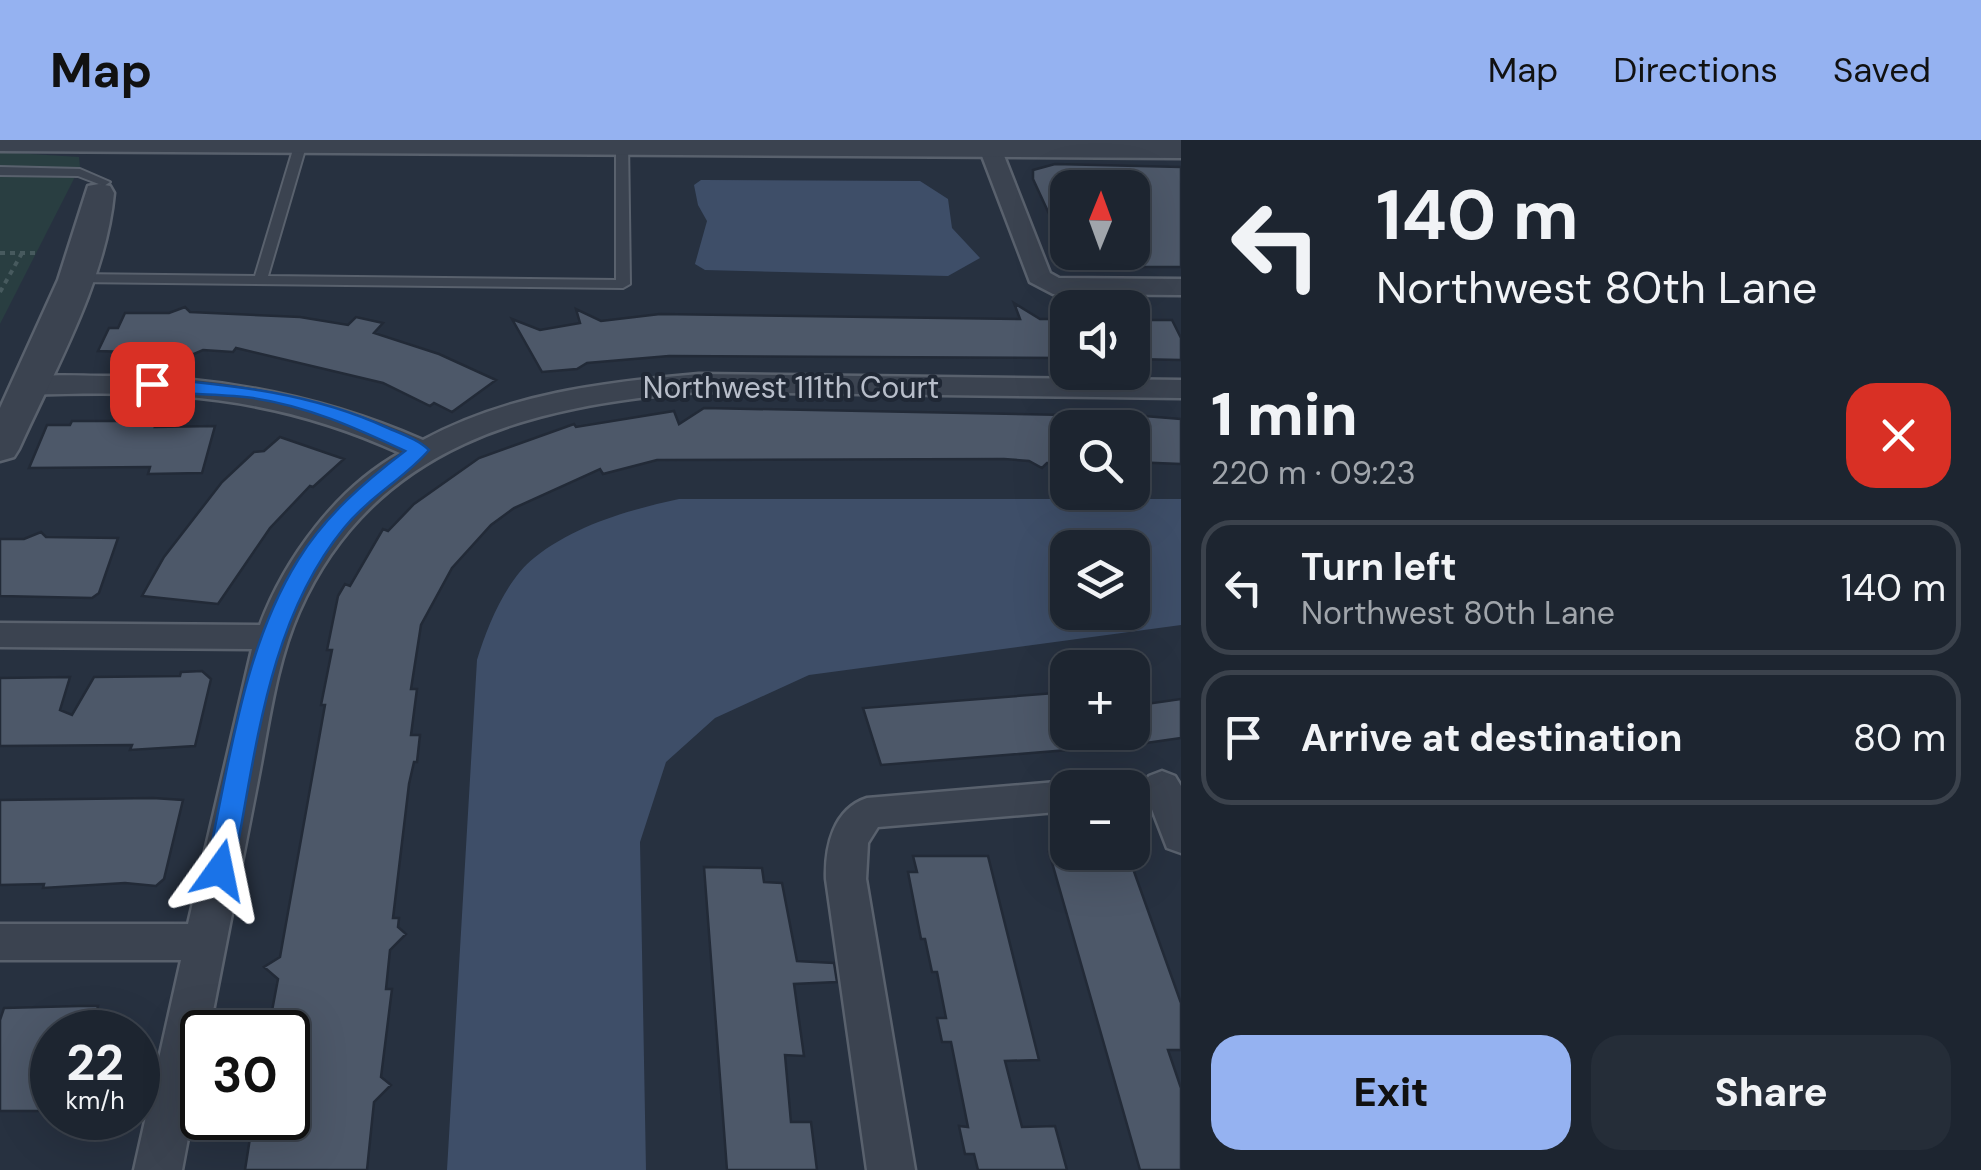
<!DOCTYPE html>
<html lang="en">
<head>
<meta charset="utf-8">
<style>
  body { margin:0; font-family:"DM Sans",sans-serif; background:#252d38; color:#f1f3f6; height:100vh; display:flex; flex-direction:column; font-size:38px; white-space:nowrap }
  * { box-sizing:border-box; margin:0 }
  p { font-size:32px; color:#a0a5ab }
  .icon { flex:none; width:55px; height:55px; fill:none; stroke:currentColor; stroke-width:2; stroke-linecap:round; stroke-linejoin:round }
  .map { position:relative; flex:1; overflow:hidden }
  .details { display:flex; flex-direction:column; background:#1d2530; width:800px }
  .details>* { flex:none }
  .top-card { background:#1d2530; color:#f1f3f6; overflow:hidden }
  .needle { width:65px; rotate:1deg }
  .fabs { position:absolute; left:1050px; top:30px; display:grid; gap:20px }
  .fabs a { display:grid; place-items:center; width:100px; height:100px; border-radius:20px; background:#1d2530; box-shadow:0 10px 40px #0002,0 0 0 2px #3b424c; font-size:50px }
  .speed { position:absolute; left:30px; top:870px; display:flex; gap:20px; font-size:50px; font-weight:700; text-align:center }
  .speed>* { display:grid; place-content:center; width:130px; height:130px; border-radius:50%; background:#1d2530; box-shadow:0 10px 40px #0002,0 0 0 2px #3b424c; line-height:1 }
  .speed small { font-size:25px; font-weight:400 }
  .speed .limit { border:5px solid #111; border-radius:15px; background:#fff; color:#111 }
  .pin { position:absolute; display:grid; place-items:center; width:85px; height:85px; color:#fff; margin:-42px; border-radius:20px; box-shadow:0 5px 15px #0006 }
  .me { position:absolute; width:110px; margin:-55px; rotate:12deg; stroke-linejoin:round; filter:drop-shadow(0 0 8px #0008) }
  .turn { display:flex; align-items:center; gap:35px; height:210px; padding:0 30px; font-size:45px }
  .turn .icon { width:130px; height:130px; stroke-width:2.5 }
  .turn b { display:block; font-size:70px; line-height:85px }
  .round { display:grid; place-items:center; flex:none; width:105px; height:105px; border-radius:30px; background:#252d38 }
  .head { display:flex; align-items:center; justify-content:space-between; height:170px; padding:0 30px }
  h1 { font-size:60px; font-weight:800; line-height:75px }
  .cta { display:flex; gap:20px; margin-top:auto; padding:20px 30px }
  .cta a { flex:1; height:115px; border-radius:30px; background:#95b2f1; color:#111; font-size:40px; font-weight:800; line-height:115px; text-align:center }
  .cta a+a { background:#252d38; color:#f1f3f6 }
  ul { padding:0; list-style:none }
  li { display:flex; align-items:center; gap:30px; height:135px; margin:0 20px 15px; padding:0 10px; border:5px solid #3b424c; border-radius:30px }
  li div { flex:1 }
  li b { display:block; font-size:38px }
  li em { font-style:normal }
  header { display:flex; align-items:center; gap:60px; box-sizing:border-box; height:140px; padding:0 50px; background:#95b2f1; color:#111 }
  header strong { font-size:48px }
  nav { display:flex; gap:55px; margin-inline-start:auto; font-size:35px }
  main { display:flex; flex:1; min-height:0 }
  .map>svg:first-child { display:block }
</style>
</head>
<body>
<header>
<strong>Map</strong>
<nav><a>Map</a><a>Directions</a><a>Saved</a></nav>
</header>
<main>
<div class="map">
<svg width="1181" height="1030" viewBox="0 0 1181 1030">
  <rect width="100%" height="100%" fill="#273140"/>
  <path fill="#293e41" d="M0,12L79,17L80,27L0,184Z"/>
  <path fill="#3e4e68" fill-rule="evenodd" d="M701,40L920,41L948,59L952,88L980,118L948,136L705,130L695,124L707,81L698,65L694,45Z
    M679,359H1181V485L809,535L715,578L666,622L640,702L646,1030H447L477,520C487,487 506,440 534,418C575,385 629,370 679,359ZM1068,408H1132V472H1068Z"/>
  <path fill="#4d5869" stroke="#222a37" stroke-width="2.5" d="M1055,24L1181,27V127H1132V48H1068V115L1033,39V30Z
    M1014,163L1040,179H1068V218L669,216L587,223L577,229L542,232L512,179L540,190L580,183L576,169L601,181L660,174L1020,179Z
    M185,167L190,172L300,177L348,185L356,177L383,183L374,193L439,214L496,240L452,272L434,263L430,266L383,243L236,208L233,212L203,210L194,214L98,211L109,188H118L125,173H169Z
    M1132,171L1148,180H1172L1181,198V220L1132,219Z
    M704,268L1068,275V323H1047L1042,328L1029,321L1004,319L657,320L603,334L600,329L514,368L491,385L452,428L421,485L411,549H417L411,595H420L417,622H414L409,644L393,778H399L398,787L406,794L390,810L386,849H392L381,937L391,945L374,962L367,1030H245L250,998L230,978H288V892H268L278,839L264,827L280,817L325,565H321L332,510H327L338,456L345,444L350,446L383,389L388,391L414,364L479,318L574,284L576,287L674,271L679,284Z
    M1132,275L1181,279V324L1132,322Z
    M72,281H157L155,287L215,286L202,333L148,334L150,327L29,328L47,285H70Z
    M280,297L344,319L313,347L310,346L270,388L218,464L142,456L164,417L222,342L254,312L264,311Z
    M41,392L46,397L118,398L99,453L92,458L0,456V399H24Z
    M202,531L211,539L195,606L130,610L132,605L0,606V538L70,537L60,570L72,575L94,537L180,536L181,532Z
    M1068,552V610L881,625L863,568Z
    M1181,559V598L1132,605V566Z
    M153,658L183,660L164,739L156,746L125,743L43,748L44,744L0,745V660Z
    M1049,712H1122L1126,723H1131L1181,863V910H1168L1181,948V1030H1140Z
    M913,716H988L1039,920L1005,921L1022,987L1055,986L1067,1030H978L974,1014H965L959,986L968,987L951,902H942L937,878H946L937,832H932L925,799H921L908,732H917Z
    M704,727L762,728L764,742L782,743L797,821L834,823L837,842L794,844L804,916L785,915L791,982H811L817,1030H727Z
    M79,866H98L92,892H52V971H0V880L4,868Z"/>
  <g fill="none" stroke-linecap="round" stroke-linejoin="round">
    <defs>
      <path id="service" d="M303,0L307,3L268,136L616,140V0H628L630,144L623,148L74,142L68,138L74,134L255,136L295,3Z
        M0,27L80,29L110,42L104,46L78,36L0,35Z"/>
      <path id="minor" d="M990,1L1001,8L1050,133L1059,138L1181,139V155L1053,154L1030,142L979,8Z
        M699,234L1181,240V258L699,252C532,265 373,304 299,472C276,524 269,584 258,640C242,724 225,808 209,892H202V924L182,1030H134L181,820H0V784H188L252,509L0,507V483L260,485C285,418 337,348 400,313C273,255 167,250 29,255L19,252L15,246L19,240C45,233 76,236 103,236C216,235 320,255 423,300C507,254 604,242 699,234Z
        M1162,631L1175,636L1181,646V713L1167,708L1143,646L1149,636Z
        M1068,641L1083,648H1068V671L878,687L868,703L866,739L915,1030H867L826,739C825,707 833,669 867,658Z"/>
      <path id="tertiary" d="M0,0H1181V18L0,11Z
        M99,44L110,46L114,53C106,141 55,229 19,309L14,317L0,321V268L58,140L88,46Z"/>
    </defs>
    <use href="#service" stroke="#59616d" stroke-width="4"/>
    <use href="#minor" stroke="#59616d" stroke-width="5"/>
    <use href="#tertiary" stroke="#59616d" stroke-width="5"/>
    <path stroke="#475a5e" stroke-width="4" stroke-dasharray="5 5" stroke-linecap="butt" d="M0,113H40
      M0,152L22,113"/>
    <use href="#service" fill="#3b4350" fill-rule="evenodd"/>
    <use href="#minor" fill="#3b4350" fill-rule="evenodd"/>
    <use href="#tertiary" fill="#3b4350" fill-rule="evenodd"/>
  </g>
  <path fill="#1a73e8" stroke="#114b97" stroke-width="2.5" d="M152,238C234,245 312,253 388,288C402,294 419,300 429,310C405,338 370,356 344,388C267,482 256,614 233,730L229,737L220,740L210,737L206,730C229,627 242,510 298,420C325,376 364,342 405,311C356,288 307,266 253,258C217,253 180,256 145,248L142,244Z"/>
  <g text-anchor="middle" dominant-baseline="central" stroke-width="8" stroke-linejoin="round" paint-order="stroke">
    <g font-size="30" fill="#b8beca" stroke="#202835">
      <text x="791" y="247">Northwest 111th Court</text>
    </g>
  </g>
</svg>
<div class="fabs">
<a><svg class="needle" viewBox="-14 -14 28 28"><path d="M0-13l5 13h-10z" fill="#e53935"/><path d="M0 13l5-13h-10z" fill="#a0a5ab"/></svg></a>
<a><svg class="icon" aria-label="sound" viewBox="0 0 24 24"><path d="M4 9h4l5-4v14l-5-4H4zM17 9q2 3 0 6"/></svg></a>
<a><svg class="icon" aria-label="search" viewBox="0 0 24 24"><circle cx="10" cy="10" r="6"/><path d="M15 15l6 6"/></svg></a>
<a><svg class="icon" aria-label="layers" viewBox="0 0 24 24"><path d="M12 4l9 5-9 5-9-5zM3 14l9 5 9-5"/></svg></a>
<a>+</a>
<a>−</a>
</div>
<div class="speed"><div>22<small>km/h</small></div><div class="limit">30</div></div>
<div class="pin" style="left:152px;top:244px;background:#d93025"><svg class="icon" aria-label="arrive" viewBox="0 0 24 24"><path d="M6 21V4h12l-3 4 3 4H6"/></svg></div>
<svg class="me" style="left:220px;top:730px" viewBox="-20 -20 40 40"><path d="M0-17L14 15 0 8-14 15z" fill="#1a73e8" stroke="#fff" stroke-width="4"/></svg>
</div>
<section class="details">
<div class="top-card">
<div class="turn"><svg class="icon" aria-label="left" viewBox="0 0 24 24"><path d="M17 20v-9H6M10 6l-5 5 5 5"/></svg><div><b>140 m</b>Northwest 80th Lane</div></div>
</div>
<div class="head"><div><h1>1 min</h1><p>220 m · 09:23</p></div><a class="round" style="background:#d93025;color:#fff"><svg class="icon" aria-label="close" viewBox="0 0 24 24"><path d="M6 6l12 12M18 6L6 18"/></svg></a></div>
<ul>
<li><svg class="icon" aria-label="left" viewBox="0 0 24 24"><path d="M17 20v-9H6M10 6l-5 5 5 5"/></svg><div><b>Turn left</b><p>Northwest 80th Lane</p></div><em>140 m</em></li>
<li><svg class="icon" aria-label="arrive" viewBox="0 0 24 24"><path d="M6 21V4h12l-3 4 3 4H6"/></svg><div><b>Arrive at destination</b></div><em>80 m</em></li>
</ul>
<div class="cta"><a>Exit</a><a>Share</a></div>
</section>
</main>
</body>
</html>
